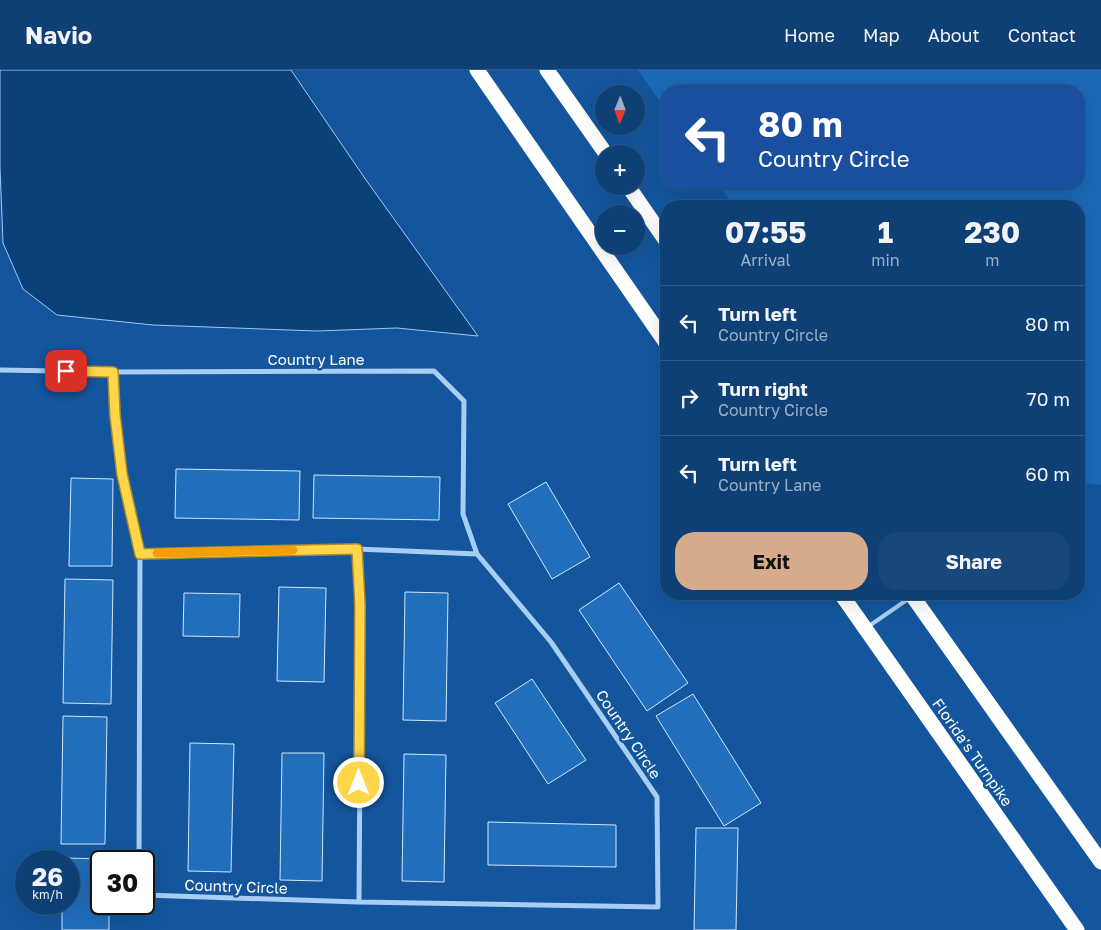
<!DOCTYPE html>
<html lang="en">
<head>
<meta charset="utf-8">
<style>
  body { margin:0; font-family:"Golos Text",sans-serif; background:#17477b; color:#f1f3f6; height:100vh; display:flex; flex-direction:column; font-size:19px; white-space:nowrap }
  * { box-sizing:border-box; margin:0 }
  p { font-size:16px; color:#9bafc5 }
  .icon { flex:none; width:28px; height:28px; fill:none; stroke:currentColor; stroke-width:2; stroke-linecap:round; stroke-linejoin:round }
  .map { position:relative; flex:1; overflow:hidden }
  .panel { position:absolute; left:660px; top:130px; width:425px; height:400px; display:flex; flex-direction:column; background:#0e4076; border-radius:20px; box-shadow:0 5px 20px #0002,0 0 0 1px #2e5988 }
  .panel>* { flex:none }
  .banner { position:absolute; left:660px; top:15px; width:425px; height:105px; border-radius:20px; box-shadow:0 5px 20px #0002,0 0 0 1px #2e5988; background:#1a4fa0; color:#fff; overflow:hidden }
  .needle { width:32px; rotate:181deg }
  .tools { position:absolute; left:595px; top:15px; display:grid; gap:10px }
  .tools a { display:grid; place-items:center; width:50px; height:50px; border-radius:50%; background:#0e4076; box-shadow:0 5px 20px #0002,0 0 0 1px #2e5988; font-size:25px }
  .speed { position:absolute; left:15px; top:780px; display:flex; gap:10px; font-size:25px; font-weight:700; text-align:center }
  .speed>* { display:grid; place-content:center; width:65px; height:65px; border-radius:50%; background:#0e4076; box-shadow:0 5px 20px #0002,0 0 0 1px #2e5988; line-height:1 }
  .speed small { font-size:12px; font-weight:400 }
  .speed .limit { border:2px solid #111; border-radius:8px; background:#fff; color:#111 }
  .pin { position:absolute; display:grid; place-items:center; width:42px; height:42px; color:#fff; margin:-21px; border-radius:10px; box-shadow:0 2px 8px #0006 }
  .me { position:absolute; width:55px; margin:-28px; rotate:0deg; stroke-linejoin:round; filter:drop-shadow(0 0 4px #0008) }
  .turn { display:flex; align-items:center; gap:18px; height:105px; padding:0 15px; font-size:22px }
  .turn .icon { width:65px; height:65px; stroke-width:2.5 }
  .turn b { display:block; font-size:35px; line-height:42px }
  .eta { display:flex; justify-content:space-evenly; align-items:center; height:85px; text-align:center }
  .eta b { font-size:30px; font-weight:700; line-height:35px }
  .cta { display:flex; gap:10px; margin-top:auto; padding:10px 15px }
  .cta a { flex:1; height:58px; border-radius:20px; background:#d6ab8b; color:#111; font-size:20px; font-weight:700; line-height:58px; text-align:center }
  .cta a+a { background:#17477b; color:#f1f3f6 }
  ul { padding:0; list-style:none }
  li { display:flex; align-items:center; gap:15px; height:75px; padding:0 15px; border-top:1px solid #2e5988 }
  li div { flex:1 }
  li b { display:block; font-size:19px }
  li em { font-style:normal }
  header { display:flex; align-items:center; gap:30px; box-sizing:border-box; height:70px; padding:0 25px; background:#0e4076; border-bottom:1px solid #2e5988 }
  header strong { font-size:24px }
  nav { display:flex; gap:28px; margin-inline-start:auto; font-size:18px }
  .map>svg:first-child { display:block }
</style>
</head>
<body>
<header>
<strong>Navio</strong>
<nav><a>Home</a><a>Map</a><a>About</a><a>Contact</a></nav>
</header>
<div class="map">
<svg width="1101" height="860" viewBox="0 0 1101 860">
  <rect width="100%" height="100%" fill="#13569d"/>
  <path fill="#1b69b7" d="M638,0H1101V415L1079,413V136H734L718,114H1079V21H666V40Z"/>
  <path fill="#0c4079" stroke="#9bcaf7" d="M0,0H291L366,110L478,266L397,258L317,261L153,255L57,245L23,219L3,173L0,98Z"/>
  <path fill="#216ebc" stroke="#d1e7fd" d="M176,399L300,401L299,450L175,448Z
    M314,405L440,407L439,450L313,448Z
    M71,408L113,409L112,496H69Z
    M546,412L590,487L552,509L508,434Z
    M65,509L113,510L111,634L63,633Z
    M619,513L688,613L647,641L579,540Z
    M279,517L326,518L324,612L277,611Z
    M405,522L448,523L446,651L403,650Z
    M184,523L240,524L239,567L183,566Z
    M532,609L586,690L548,714L495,633Z
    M693,624L761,733L724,756L656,646Z
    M63,646L107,647L105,774H61Z
    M190,673L234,674L231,802L188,801Z
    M282,683H324L322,811L280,810Z
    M404,684L446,685L444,812L402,811Z
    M488,752L616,755V797L488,795Z
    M696,758H738L736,860H694Z
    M63,788L110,789V791H101V834H109V860H62V834H69V791H63Z"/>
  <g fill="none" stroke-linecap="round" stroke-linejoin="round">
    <path stroke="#a9cef4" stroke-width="4" d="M869,556L911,527"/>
    <path stroke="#a9cef4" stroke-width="5" d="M0,300L113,302L434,301L464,331L463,444L477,484
      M113,302L115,345L122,404L140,484L139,791
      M357,479L361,535L359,832
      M140,484L357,479L477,484L551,572L657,727L658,837L359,832L144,825"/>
    <path stroke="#fff" stroke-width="15" d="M477,0L666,273
      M547,0L606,84
      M628,116L666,171
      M841,524L1077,860
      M911,524L1101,792"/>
  </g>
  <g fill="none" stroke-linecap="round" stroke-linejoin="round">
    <defs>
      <path id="route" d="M66,301L113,302L115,345L122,404L140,484L357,479L360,535L359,713"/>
    </defs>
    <use href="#route" stroke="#a68a30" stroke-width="12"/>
    <use href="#route" stroke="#ffd54a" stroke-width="9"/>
    <path stroke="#f59e0b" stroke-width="9" d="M157,483L293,480"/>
  </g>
  <g text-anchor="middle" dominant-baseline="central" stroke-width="5" stroke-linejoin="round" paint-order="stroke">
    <g font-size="15" fill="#fff" stroke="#13569d">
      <text x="316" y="289">Country Lane</text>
      <text transform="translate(629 664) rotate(56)">Country Circle</text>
      <text transform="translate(973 682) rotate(55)">Florida's Turnpike</text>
      <text transform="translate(236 816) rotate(2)">Country Circle</text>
    </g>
  </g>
</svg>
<div class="tools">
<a><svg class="needle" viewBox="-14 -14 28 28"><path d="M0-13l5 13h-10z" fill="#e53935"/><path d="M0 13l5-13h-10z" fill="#9bafc5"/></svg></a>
<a>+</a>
<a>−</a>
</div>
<div class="speed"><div>26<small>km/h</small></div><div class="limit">30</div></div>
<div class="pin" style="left:66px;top:301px;background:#d93025"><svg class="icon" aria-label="arrive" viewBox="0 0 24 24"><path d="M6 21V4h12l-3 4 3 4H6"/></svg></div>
<svg class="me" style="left:359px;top:713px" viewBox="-20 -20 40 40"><circle r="17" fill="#ffd54a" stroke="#fff" stroke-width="3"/><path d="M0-11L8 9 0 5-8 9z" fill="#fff"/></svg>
<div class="banner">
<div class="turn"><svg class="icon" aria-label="left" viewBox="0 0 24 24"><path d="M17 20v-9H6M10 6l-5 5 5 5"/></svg><div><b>80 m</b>Country Circle</div></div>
</div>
<section class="panel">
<div class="eta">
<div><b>07:55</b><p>Arrival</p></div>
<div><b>1</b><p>min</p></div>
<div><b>230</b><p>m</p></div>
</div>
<ul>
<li><svg class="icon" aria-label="left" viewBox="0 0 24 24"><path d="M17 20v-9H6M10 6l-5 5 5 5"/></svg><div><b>Turn left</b><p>Country Circle</p></div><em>80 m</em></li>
<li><svg class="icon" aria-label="right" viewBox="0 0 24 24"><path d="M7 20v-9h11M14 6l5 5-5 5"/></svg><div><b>Turn right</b><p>Country Circle</p></div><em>70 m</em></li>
<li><svg class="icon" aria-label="left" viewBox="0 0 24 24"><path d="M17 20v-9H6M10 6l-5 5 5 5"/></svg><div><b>Turn left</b><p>Country Lane</p></div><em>60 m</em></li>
</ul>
<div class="cta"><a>Exit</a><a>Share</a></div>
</section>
</div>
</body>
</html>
